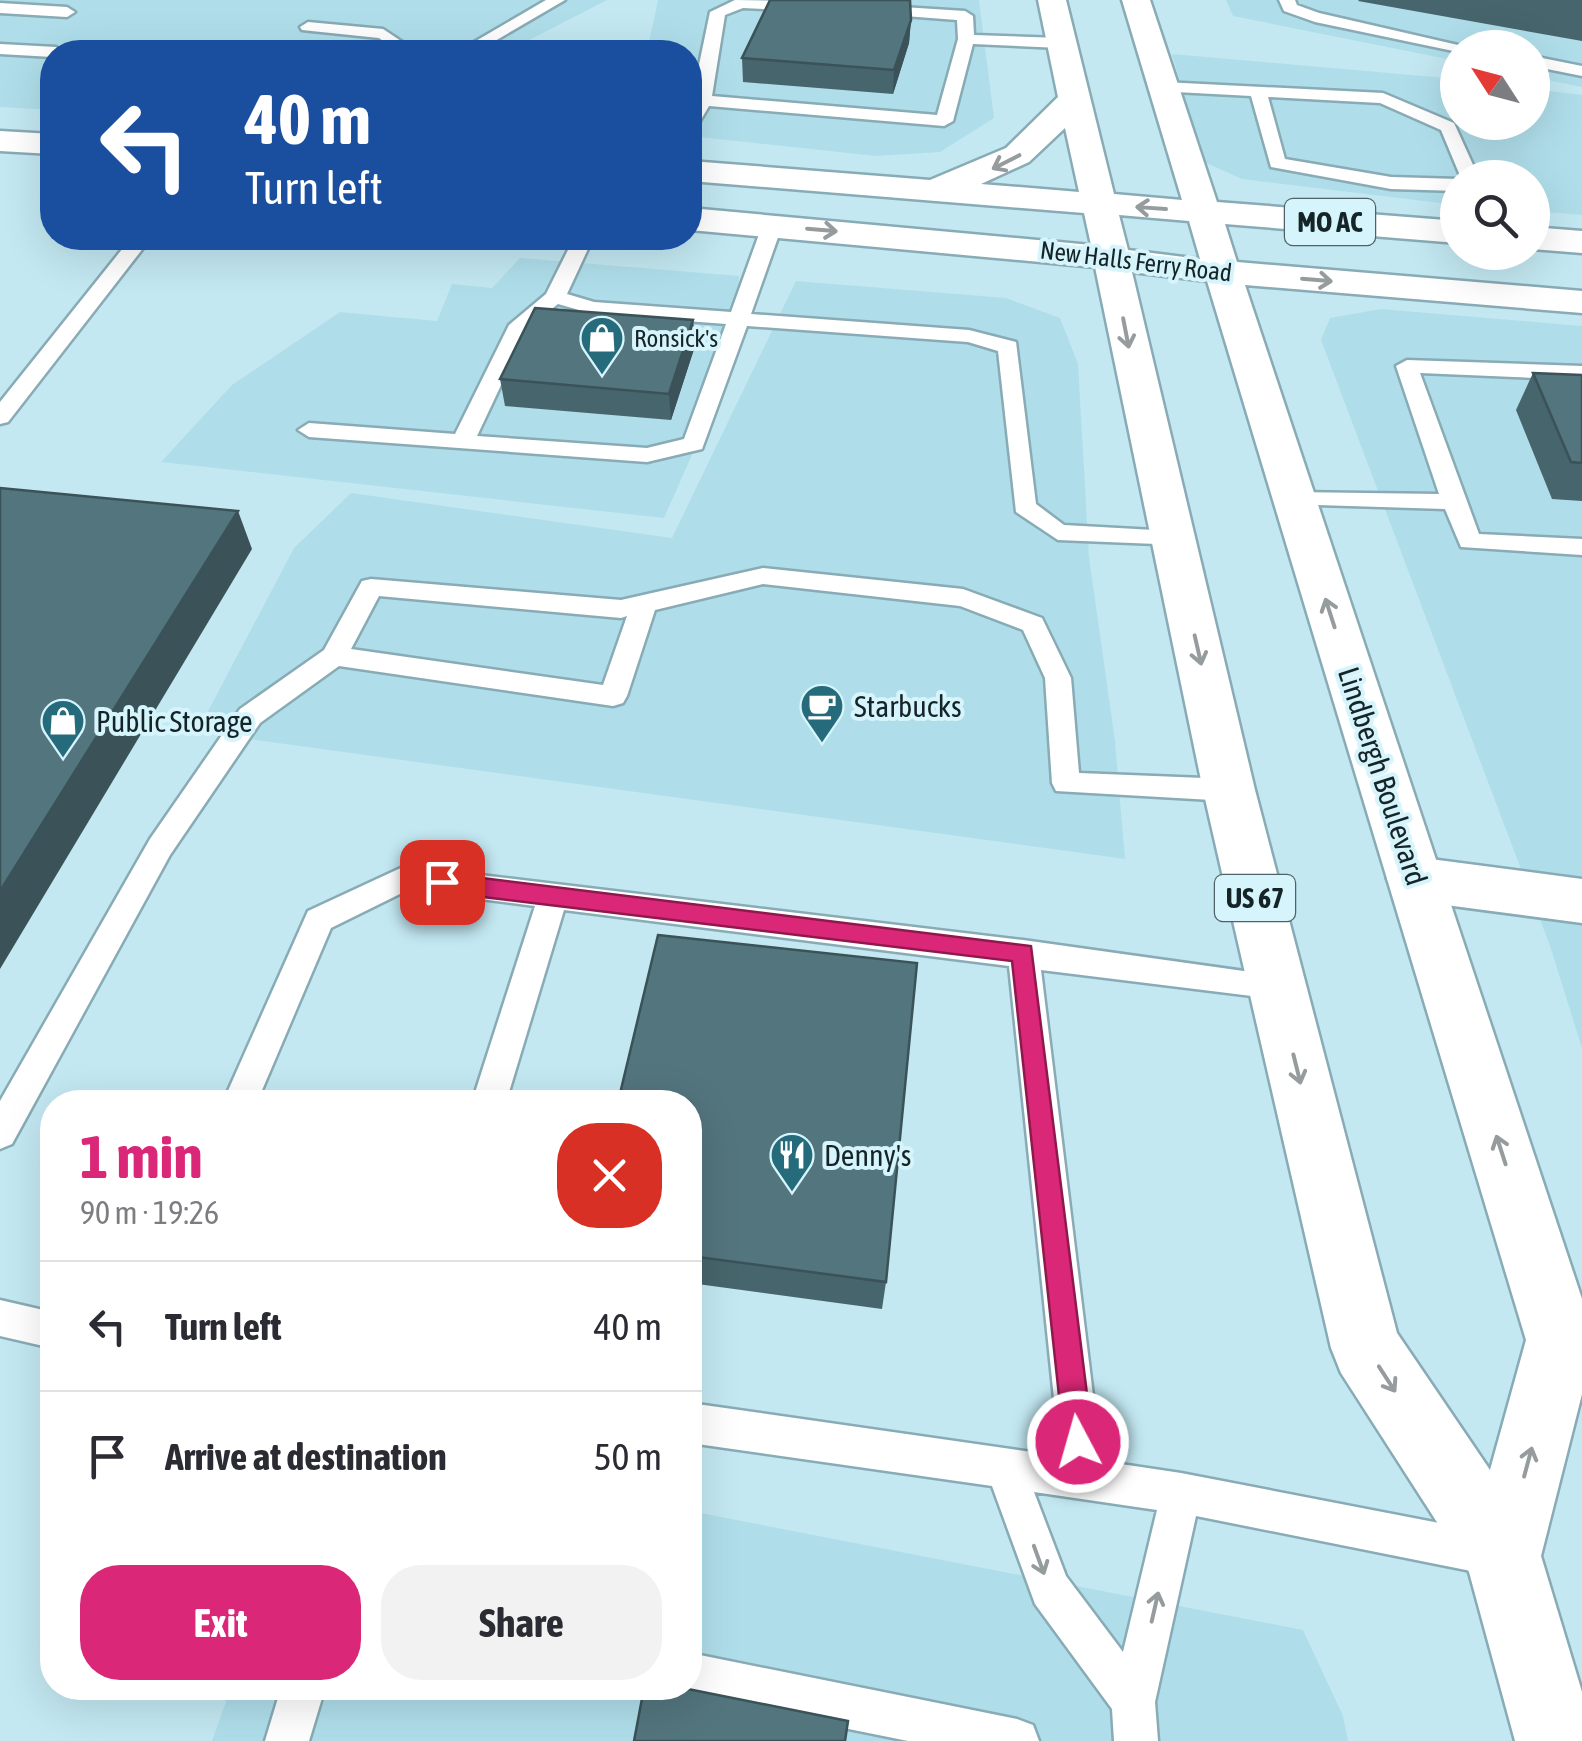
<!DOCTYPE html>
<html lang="en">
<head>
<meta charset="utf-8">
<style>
  body { margin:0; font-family:"Asap Condensed",sans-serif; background:#f2f2f3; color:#2b2b33; height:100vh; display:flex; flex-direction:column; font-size:38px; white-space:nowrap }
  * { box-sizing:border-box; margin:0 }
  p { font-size:32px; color:#7c7c81 }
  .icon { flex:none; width:55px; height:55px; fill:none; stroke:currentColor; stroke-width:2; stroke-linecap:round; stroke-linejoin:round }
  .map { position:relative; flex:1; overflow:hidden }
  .panel { position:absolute; left:40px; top:1090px; width:662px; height:610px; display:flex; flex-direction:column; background:#fff; border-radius:40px; box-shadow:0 10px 40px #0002 }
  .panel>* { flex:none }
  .guide { position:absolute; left:40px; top:40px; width:662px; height:210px; border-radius:40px; box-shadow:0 10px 40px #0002; background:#1a4fa0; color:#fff; overflow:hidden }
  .needle { width:65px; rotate:306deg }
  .tools { position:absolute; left:1440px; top:30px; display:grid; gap:20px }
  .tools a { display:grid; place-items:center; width:110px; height:110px; border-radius:50%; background:#fff; box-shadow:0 10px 40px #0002; font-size:50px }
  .pin { position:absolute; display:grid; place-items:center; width:85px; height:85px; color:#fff; margin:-42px; border-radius:20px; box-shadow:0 5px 15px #0006 }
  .me { position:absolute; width:110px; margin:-55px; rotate:354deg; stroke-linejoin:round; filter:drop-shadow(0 0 8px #0008) }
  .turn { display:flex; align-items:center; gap:35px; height:210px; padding:0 40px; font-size:45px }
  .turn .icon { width:130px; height:130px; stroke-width:2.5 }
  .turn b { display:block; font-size:70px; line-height:85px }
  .round { display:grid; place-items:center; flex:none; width:105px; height:105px; border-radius:40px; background:#f2f2f3 }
  .overview { display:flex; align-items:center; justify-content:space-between; height:170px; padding:0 40px }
  h1 { font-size:60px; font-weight:700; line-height:75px; color:#db2777 }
  .button { display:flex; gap:20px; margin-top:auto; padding:20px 40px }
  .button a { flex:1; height:115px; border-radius:40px; background:#db2777; color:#fff; font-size:40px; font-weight:700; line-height:115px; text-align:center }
  .button a+a { background:#f2f2f3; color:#2b2b33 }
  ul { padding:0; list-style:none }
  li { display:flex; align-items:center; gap:30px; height:130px; padding:0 40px; border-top:2px solid #e1e1e2 }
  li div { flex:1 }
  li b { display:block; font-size:38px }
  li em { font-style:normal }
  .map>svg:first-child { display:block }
</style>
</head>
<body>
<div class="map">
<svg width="1582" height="1741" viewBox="0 0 1582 1741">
  <rect width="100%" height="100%" fill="#c3e8f2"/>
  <path fill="#afdeea" d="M0,0H607L506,52H52V110L0,107Z
    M658,0H979L994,118L940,152L876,156L690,136V52H647Z
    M1226,0H1582V87L1533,77L1532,48H1458L1457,61L1233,16Z
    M1172,54L1457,79L1458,122H1532L1533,89L1582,95V215L1533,211L1532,178H1458L1457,205L1242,179L1202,161Z
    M520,258L739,276L735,358L664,518L161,462L232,385L340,312L437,321L452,284L492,288Z
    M796,281L1006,298L1060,318L1078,364L1089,557L1115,741L1125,859L197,732L294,548L351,493L672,538Z
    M1381,309L1582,326V1048L1550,946L1321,340L1330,318Z
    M690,1511L1303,1630L1343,1716L1348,1741H212L231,1688H690Z"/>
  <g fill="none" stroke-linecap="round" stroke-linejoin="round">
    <defs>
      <path id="lane" d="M546,0H565L476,52H457Z
        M735,0L805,1L813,6L805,11L743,8L725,15L712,96L937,115L958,39L957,20L865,13V7L871,5L965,11L973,16L974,35L1060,38L1068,43L1060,48L973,44L953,121L944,126L709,106L696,128L690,129V108L710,12Z
        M1279,0H1295L1297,5L1319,13L1471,48H1458V52L1315,22L1284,11Z
        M0,3L67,7L75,12L67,17L0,13Z
        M308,22L383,29L407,45L402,52H386L390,46L379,38L302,30L300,27Z
        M0,44L56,47L64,52H52V57L0,54Z
        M1532,56L1582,66V76L1532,66Z
        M1163,82L1383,93L1454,123L1479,178H1461L1441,130L1380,103L1268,97L1285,159L1391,177L1458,179V191L1391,189L1271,167L1251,96L1157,91L1155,87Z
        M772,220L782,226L751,314L969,330L1016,342L1036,504L1064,525L1172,531L1184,539L1181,545L1058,540L1016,512L998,351L968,342L747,326L702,449L647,462L309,437L298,430L309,423L455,434L509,325L546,294L574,238H593L567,294L594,302L731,312L762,226ZM558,304L593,314L726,324L684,439L647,448L477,436L528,328Z
        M131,238H151L8,422L0,424V402Z
        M1407,360L1582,366V380L1420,373L1479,534L1582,539V555L1461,547L1445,509L1285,504L1281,499L1293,492L1439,494L1396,366Z
        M763,568L963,589L1042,618L1071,678L1079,773L1229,779L1239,782L1243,790L1239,798L1229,801L1056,791L1052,783L1045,678L1023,630L960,606L763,584L655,610L627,696L623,703L613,706L339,666L260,723L170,855L12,1144L0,1149V1101L150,839L240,709L324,650L362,581L371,579L621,600ZM379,596L621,618L627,616L603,685L351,649Z
        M405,866L1023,940L1287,977L1292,986L1287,995L1276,999L1041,970L1101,1461L1181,1473L1491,1533L1506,1539L1512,1554L1506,1569L1491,1575L1196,1516L1155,1702L1158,1741H1114L1112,1709L1035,1604L992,1486L690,1443V1403L1060,1456L1009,966L564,910L506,1102H472L535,906L408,890L331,928L257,1102H223L308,911ZM1034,1492L1157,1510L1123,1652L1066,1576Z
        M0,1300L52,1312V1348L0,1336Z
        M690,1653L1017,1719L1033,1725L1039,1741H908L690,1697L673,1688H690Z
        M281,1688H325L309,1741H265Z"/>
      <path id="street" d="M1415,857L1582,879V923L1415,901L1395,894L1387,879L1395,864Z"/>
      <path id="primary" d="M1038,0H1066L1114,194L1182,200L1122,0H1150L1217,202L1458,221V243L1225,224L1237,262L1582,291V313L1245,285L1582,1299V1394L1541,1556L1582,1692V1741H1515L1469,1572L1341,1373L1331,1348L1203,790L1095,267L690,230V208L1091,245L1084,213L690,181V161L930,180L1006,148L1058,97ZM1065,128L1079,192L981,184L1029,162ZM1119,215L1189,221L1200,259L1128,250ZM1132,272L1207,281L1526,1340L1490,1470L1397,1333L1255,790Z
        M0,131L52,134V154L0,151Z
        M1532,227L1582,231V253L1532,249Z"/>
    </defs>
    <use href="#lane" stroke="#88abb5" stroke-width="5"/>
    <use href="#street" stroke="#88abb5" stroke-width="5"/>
    <use href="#primary" stroke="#88abb5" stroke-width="5"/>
    <use href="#lane" fill="#fff" fill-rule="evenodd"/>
    <use href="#street" fill="#fff" fill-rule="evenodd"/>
    <use href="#primary" fill="#fff" fill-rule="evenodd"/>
  </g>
  <path fill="#47656c" d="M1359,0H1582V41L1358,1Z
    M911,20L909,43L893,94L743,82L742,58Z
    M693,320L695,346L671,420L505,406L500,379Z
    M1533,373L1582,375V501L1552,499L1516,410Z
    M690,1102L886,1282L882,1309L690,1283Z"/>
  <path fill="#3a5258" d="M911,20L909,43L893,94L894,70Z
    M693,320L695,346L671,420L669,394Z
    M238,511L252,549L0,969V891Z"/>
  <path fill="#53757e" stroke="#3a5258" stroke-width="2.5" d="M770,0H910L911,20L894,70L742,58Z
    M535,308L693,320L669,394L500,379Z
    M1533,373L1582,375V463L1571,462Z
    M0,488L238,511L0,891Z
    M658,935L917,963L886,1282L690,1256V1102H618Z
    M644,1688H683L848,1721L845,1741H634Z"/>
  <defs><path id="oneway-shaft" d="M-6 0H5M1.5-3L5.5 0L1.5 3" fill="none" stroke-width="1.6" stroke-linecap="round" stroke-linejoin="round" transform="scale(2.5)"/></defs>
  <g stroke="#969c9e">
    <use href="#oneway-shaft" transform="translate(1006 162) rotate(153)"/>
    <use href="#oneway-shaft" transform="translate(1151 208) rotate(-176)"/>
    <use href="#oneway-shaft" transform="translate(822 230) rotate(5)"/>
    <use href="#oneway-shaft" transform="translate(1317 280) rotate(5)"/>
    <use href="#oneway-shaft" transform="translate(1126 333) rotate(79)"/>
    <use href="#oneway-shaft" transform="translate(1330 613) rotate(-108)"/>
    <use href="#oneway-shaft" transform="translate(1198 650) rotate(77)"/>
    <use href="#oneway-shaft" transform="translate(1297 1069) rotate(76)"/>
    <use href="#oneway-shaft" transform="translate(1501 1150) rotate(-108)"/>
    <use href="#oneway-shaft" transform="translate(1387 1379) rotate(57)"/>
    <use href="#oneway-shaft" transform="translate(1528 1462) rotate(-75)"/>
    <use href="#oneway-shaft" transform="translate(1039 1560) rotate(70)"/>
    <use href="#oneway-shaft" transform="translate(1155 1607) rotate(-77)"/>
  </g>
  <path fill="#db2777" stroke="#8e194d" stroke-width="2.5" d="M442,873L1031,946L1093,1442L1089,1452L1078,1456L1068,1452L1064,1442L1012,961L442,892L431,882Z"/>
  <defs>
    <symbol id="shop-pin" viewBox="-11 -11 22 30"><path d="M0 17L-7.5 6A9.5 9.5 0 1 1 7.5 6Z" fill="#266b7b" stroke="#d6f4fc"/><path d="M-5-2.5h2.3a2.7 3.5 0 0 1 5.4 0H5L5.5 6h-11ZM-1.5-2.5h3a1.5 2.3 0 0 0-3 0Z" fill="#fff"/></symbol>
    <symbol id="cafe-pin" viewBox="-11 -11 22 30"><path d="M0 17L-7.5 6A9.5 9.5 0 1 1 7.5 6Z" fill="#266b7b" stroke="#d6f4fc"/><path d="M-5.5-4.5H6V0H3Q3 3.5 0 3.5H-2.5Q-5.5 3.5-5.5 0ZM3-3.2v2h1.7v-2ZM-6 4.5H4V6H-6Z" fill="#fff"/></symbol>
    <symbol id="restaurant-pin" viewBox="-11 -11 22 30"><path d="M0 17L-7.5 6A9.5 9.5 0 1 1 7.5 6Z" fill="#266b7b" stroke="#d6f4fc"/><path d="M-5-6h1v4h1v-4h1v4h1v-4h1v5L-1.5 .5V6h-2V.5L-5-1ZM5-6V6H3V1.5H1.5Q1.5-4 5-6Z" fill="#fff"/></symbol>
  </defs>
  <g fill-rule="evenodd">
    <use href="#shop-pin" x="577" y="313" width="50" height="68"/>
    <use href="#cafe-pin" x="797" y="681" width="50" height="68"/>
    <use href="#shop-pin" x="38" y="696" width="50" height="68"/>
    <use href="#restaurant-pin" x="767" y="1130" width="50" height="68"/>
  </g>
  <g text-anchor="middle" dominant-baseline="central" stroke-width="8" stroke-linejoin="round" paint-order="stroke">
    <g font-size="25" fill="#152427" stroke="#d6f4fc">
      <text transform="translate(1136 261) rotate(7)">New Halls Ferry Road</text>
    </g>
    <g font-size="25" fill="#152427" stroke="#d6f4fc" text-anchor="start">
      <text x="634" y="338">Ronsick's</text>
    </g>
    <g fill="#d6f4fc" stroke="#4f6267" stroke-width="2.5">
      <rect x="1285" y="199" width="90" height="46" rx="8"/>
      <rect x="1215" y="875" width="80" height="46" rx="8"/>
    </g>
    <g font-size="28" font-weight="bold" fill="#152427">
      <text x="1330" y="222">MO AC</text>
      <text x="1255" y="898">US 67</text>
    </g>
    <g font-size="30" fill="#152427" stroke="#d6f4fc" text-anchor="start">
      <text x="854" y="706">Starbucks</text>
      <text x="96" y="721">Public Storage</text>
      <text x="824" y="1155">Denny's</text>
    </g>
    <g font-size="30" fill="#152427" stroke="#d6f4fc">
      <text transform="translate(1383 776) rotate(72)">Lindbergh Boulevard</text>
    </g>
  </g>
</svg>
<div class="tools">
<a><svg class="needle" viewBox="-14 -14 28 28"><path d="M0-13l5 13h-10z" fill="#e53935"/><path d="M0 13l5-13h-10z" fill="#7c7c81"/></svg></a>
<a><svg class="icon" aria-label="search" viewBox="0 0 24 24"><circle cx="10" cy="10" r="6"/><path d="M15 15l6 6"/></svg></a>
</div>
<div class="pin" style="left:442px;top:882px;background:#d93025"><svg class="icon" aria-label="arrive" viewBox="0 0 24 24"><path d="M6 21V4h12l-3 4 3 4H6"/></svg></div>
<svg class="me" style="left:1078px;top:1442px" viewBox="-20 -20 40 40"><circle r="17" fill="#db2777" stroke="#fff" stroke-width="3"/><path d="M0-11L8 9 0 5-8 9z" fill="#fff"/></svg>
<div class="guide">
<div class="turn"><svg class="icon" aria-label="left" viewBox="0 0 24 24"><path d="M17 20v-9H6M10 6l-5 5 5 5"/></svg><div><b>40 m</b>Turn left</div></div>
</div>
<section class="panel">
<div class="overview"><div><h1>1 min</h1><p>90 m · 19:26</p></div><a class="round" style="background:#d93025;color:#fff"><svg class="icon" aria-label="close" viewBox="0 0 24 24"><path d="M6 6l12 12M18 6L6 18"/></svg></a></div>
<ul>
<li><svg class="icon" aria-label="left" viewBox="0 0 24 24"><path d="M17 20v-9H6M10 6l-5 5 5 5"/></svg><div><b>Turn left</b></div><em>40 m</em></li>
<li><svg class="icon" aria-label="arrive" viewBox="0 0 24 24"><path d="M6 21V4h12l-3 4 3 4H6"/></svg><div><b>Arrive at destination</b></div><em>50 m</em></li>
</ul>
<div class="button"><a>Exit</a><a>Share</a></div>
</section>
</div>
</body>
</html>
